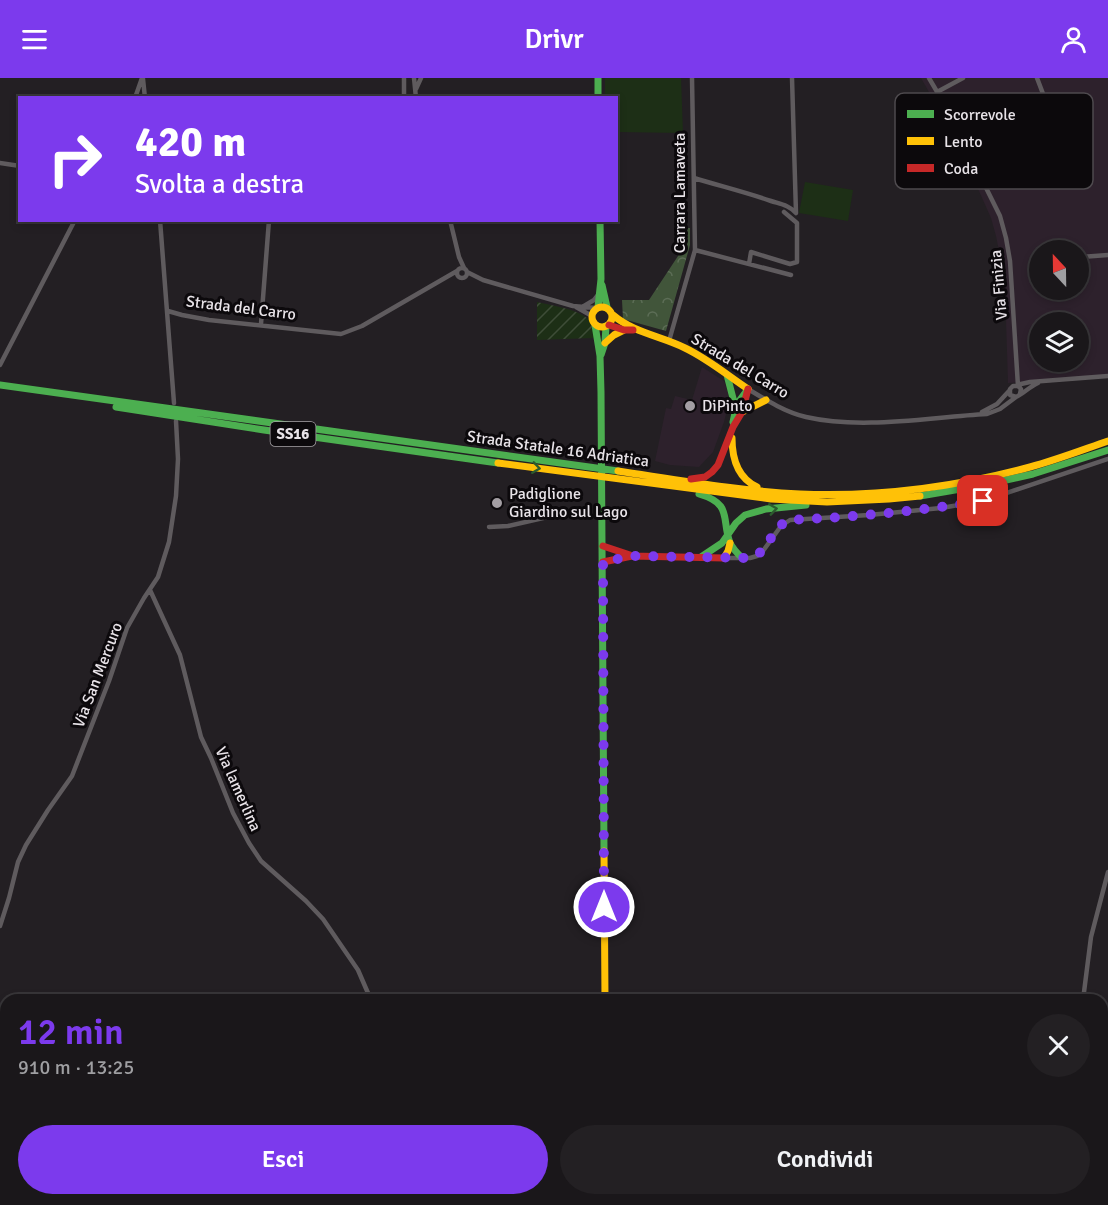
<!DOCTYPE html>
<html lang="it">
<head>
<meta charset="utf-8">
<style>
  body { margin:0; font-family:Signika,sans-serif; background:#232023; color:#f1f3f6; height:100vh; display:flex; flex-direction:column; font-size:22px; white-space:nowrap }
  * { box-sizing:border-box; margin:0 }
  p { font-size:20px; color:#9f9fa2 }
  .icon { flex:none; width:33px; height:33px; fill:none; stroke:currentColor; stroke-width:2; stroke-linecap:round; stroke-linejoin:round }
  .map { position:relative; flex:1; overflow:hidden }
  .panel { position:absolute; left:0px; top:916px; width:1108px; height:212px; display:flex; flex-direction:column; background:#1a171a; border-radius:18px 18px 0 0; box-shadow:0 3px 9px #0003,0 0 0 2px #383639 }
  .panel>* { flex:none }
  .banner { position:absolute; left:18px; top:18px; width:600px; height:126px; border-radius:0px; box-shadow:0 3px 9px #0003,0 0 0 2px #383639; background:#7c3aed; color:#fff; overflow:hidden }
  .needle { width:39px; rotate:338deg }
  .buttons { position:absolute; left:1029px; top:162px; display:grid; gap:12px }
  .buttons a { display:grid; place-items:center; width:60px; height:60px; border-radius:50%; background:#1a171a; box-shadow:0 3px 9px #0003,0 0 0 2px #383639; font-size:30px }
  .pin { position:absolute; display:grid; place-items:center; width:51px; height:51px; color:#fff; margin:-26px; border-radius:12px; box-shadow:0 3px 9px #0006 }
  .me { position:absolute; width:66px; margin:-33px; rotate:0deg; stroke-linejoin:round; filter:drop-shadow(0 0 4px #0008) }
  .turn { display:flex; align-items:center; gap:21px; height:126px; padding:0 18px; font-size:27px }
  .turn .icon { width:78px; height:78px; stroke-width:2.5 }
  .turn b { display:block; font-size:42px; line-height:51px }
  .round { display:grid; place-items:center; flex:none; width:63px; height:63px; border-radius:32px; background:#232023 }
  .overview { display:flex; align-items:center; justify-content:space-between; height:102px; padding:0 18px }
  h1 { font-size:36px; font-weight:600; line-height:45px; color:#7c3aed }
  .action { display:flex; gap:12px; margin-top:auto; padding:12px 18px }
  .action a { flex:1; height:69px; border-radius:36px; background:#7c3aed; color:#fff; font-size:24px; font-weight:600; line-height:69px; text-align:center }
  .action a+a { background:#232023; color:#f1f3f6 }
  header { display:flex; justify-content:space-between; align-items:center; height:78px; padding:0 18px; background:#7c3aed; color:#fff; font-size:27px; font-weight:600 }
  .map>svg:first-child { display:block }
</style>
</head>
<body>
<header><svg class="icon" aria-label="menu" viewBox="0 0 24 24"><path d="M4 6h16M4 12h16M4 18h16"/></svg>Drivr<svg class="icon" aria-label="person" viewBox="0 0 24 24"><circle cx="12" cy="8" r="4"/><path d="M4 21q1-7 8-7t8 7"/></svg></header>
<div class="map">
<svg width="1108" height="1127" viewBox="0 0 1108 1127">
  <defs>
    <pattern id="forest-crowns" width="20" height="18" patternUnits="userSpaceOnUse" patternTransform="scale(1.5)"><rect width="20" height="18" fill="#41553a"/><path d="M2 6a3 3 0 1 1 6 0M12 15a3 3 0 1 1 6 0" fill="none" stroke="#5c6d56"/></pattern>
    <pattern id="garden-furrows" width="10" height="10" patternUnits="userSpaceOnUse" patternTransform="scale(1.5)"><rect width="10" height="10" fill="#1d2f16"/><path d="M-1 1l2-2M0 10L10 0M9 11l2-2" fill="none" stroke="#3e4d38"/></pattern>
  </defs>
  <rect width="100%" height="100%" fill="#231f23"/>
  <path fill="#2d212c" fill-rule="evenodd" d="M921,0H1108V299L1008,305L1006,242L1002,187L996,158L991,140L967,86L941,35ZM1040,172H1078V212H1040ZM1040,244H1078V284H1040Z
    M702,289L724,303L728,315V328L724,344L713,374L699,389L670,387L655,383L666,330L671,331L675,318L692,322Z"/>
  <path fill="url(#forest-crowns)" d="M678,150H690V167L666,253L623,241L622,222H649L680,175Z"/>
  <path fill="#1d2f16" d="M605,0H681L683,55L617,54L616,20L605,19Z
    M805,104L853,112L848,143L799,135Z"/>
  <path fill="url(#garden-furrows)" d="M537,224C553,228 590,232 594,250C594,254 594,257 594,260L537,262Z"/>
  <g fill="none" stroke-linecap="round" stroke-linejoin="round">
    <path stroke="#5f5b5e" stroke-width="4.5" d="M414,0L416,20
      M929,0L946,29L1000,138L1006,160L1010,183L1018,308
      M1037,0L1061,63
      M143,1L145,20
      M416,11L421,0
      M937,14L963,0
      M135,20L142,0
      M404,20V0
      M0,85L20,88
      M694,100C720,108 745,114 771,123C780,126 789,127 796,135L792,0
      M160,142L174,325
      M450,142L459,179L464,190
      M695,172L791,197
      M1081,179L1108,177
      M749,186L751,174L790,186L797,184V145L784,134
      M457 195a5 5 0 1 1 10 0a5 5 0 1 1-10 0Z
      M467,194L483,202L573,228L596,230
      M584,228L594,222L598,217
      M576,229L592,238
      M168,233L182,237L209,242L341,256L362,248L457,193
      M261,246L269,142
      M669,263L695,172L692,0
      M0,287L75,142
      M1019,309L1021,306L1030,304L1108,298
      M748,311C766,322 785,334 806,339C863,352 929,339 987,336L1000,331L1016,319
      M1020,316L1021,311L1018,308H1013L1010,311V317L1016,319C1023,316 1029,309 1038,305
      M982,334L997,326L1009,313
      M489,449L508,448L587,430
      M725,480H750L757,478L763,473L781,448L790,442L869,437L941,430L983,423L1108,381
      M150,512L180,577L201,659L211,680L233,735L249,765L261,783L306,823L323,841L358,892L371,922
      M0,848L9,820L18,784L26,767L48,732L72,698L109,603L127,550L144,520L158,499L169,464L176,418L178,381L176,343
      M1083,922L1091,859L1108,794
      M0,1050L6,1059
      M31,1122L33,1127
      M383,1122V1127
      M993,1127L995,1122"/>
    <path stroke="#4caf50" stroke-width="7" d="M598,0V20
      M602,207L607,229
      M598,229L601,201L600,142
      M595,247L600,278L601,314L604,773
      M601,277L605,265L606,248
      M727,297L735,328
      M0,307L618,393
      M116,329L264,352L498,385
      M733,344L737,326L748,311
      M699,416C733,426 721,440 730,465C733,471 737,475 742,480
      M920,418L984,407L1033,396L1108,372
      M701,479L722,465L736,445L745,437L766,431L806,427"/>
    <path stroke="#ffc107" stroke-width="7" d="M592 239a10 10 0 1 1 20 0a10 10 0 1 1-20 0Z
      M613,237C634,255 661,258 685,270C708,281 727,297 748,311
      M605,265L614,257L624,252
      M742,334L766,322
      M732,360C732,380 738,400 757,409
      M498,385L771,421L827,424L889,421L920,418
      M618,393C678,402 739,413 800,416C876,419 956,409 1030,389C1056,382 1082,372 1108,363
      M724,480L728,473L730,465
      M604,773L605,922"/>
    <path stroke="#c62828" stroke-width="7" d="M609,247L624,252H633
      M691,401L705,399L712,394L718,387L733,349L742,334L748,311
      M603,468L630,477
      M603,484L632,478L724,480
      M606,1122V1127"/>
  </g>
  <defs><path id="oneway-chevron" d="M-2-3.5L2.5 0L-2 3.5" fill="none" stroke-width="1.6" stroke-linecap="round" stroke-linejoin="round" transform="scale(1.5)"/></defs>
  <g stroke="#2c5c2e">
    <use href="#oneway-chevron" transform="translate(536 390) rotate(8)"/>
    <use href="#oneway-chevron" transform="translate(773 431) rotate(-8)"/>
  </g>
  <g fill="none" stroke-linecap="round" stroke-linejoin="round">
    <path stroke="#7c3aed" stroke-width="10" stroke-dasharray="0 18" d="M604,829L603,484L632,478L750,480C767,475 769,458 781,447C784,445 787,444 790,442C855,439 919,433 983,423"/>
  </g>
  <g fill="#a39ea3" stroke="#0c090c" stroke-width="2">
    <circle cx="690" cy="328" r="6"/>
    <circle cx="497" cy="425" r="6"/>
  </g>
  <g text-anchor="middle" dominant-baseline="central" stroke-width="6" stroke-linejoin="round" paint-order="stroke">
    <rect fill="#0c090c" stroke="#a6a2a6" stroke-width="1.5" x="270.5" y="344" width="45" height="24" rx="4.5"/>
    <g font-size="15" font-weight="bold" fill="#e8e3e8">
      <text x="293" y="356">SS16</text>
    </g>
    <g font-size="16" fill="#e8e3e8" stroke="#0c090c">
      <text transform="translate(680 115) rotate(-90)">Carrara Lamaveta</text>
      <text transform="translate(999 207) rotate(-95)">Via Finizia</text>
      <text transform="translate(241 230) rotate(7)">Strada del Carro</text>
      <text transform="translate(740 288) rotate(31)">Strada del Carro</text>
      <text transform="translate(558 371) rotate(8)">Strada Statale 16 Adriatica</text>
      <text transform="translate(98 597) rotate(-69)">Via San Mercuro</text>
      <text transform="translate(238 711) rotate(66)">Via lamerlina</text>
    </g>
    <g font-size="16" fill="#e8e3e8" stroke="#0c090c" text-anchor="start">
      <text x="702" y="328">DiPinto</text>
      <text x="509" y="416">Padiglione<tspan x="509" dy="18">Giardino sul Lago</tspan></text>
    </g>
  </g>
  <rect x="895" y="15" width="198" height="96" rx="9" fill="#0c090c" stroke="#4e4a4e" stroke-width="1.5"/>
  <rect x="907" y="32" width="27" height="8" fill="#4caf50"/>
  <rect x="907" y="59" width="27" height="8" fill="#ffc107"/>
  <rect x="907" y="86" width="27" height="8" fill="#c62828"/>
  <g font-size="16" fill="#e8e3e8">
    <text x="944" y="42">Scorrevole</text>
    <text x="944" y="69">Lento</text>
    <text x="944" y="96">Coda</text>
  </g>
</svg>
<div class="buttons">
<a><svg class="needle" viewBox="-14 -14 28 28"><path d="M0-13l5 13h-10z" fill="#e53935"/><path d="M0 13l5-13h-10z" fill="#9f9fa2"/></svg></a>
<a><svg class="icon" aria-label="layers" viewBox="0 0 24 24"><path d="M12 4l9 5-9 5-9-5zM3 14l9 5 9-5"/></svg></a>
</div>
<div class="pin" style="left:983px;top:423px;background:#d93025"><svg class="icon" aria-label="arrive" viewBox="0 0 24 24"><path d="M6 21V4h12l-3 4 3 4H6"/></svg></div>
<svg class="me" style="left:604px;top:829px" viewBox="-20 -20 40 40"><circle r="17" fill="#7c3aed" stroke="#fff" stroke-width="3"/><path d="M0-11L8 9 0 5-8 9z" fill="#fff"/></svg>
<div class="banner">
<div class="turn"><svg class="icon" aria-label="right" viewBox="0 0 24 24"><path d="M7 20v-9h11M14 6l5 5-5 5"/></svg><div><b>420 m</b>Svolta a destra</div></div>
</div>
<section class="panel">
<div class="overview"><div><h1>12 min</h1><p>910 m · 13:25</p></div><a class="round"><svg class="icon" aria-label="close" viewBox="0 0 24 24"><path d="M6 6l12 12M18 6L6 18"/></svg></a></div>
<div class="action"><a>Esci</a><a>Condividi</a></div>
</section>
</div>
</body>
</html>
